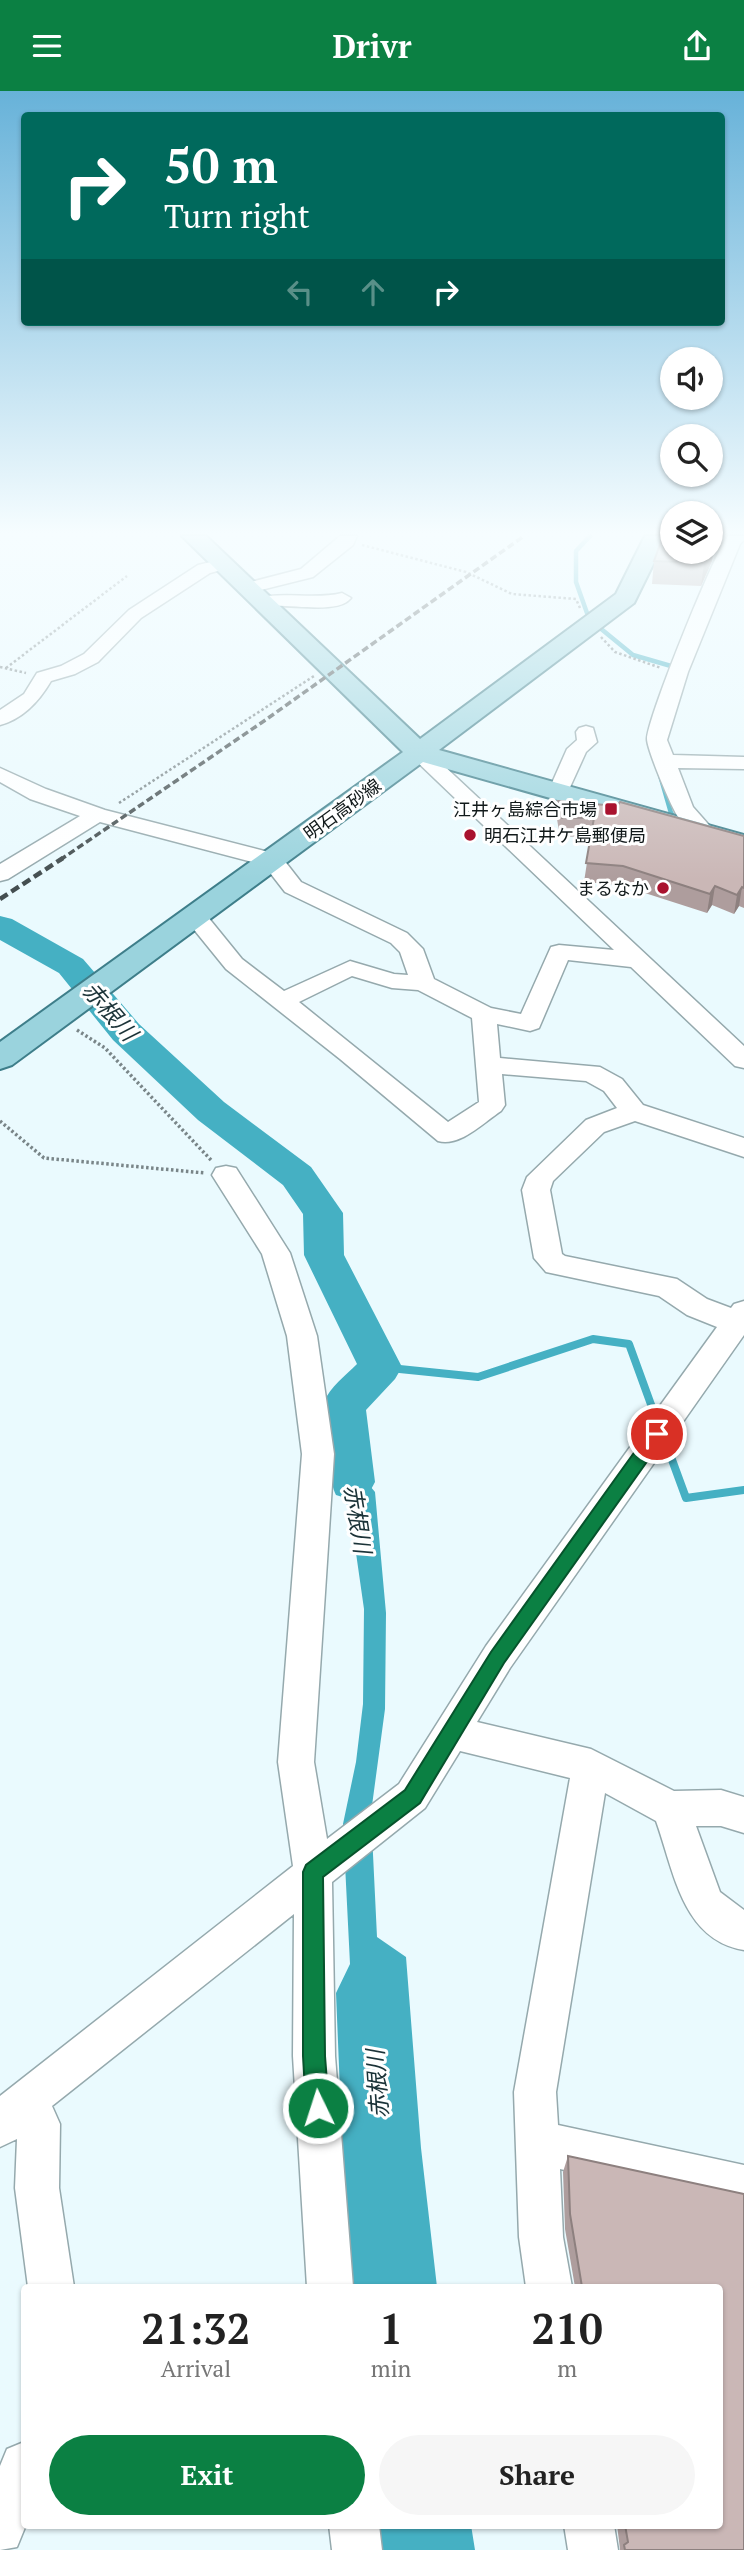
<!DOCTYPE html>
<html lang="en">
<head>
<meta charset="utf-8">
<style>
  body { margin:0; font-family:"PT Serif","Noto Sans JP",serif; background:#f6f6f6; color:#222; height:100vh; display:flex; flex-direction:column; font-size:26px; white-space:nowrap }
  * { box-sizing:border-box; margin:0 }
  p { font-size:23px; color:#767676 }
  .icon { flex:none; width:38px; height:38px; fill:none; stroke:currentColor; stroke-width:2; stroke-linecap:round; stroke-linejoin:round }
  .map { position:relative; flex:1; overflow:hidden }
  .side { position:absolute; left:21px; top:2193px; width:702px; height:245px; display:flex; flex-direction:column; background:#fff; border-radius:7px; box-shadow:0 2px 5px #0004 }
  .side>* { flex:none }
  .banner { position:absolute; left:21px; top:21px; width:704px; height:214px; border-radius:7px; box-shadow:0 2px 5px #0004; background:#00695c; color:#fff; overflow:hidden }
  .buttons { position:absolute; left:660px; top:256px; display:grid; gap:14px }
  .buttons a { display:grid; place-items:center; width:63px; height:63px; border-radius:50%; background:#fff; box-shadow:0 2px 5px #0004; font-size:35px }
  .pin { position:absolute; display:grid; place-items:center; width:60px; height:60px; color:#fff; margin:-30px; border:4px solid #fff; border-radius:50%; box-shadow:0 2px 7px #0007 }
  .me { position:absolute; width:77px; margin:-38px; rotate:356deg; stroke-linejoin:round; filter:drop-shadow(0 0 5px #0008) }
  .turn { display:flex; align-items:center; gap:24px; height:147px; padding:0 28px; font-size:32px }
  .turn .icon { width:91px; height:91px; stroke-width:2.5 }
  .turn b { display:block; font-size:49px; line-height:60px }
  .lanes { display:flex; align-items:center; height:66px; padding:0 28px; background:#0003; justify-content:center; gap:35px; direction:ltr }
  .lanes .off { opacity:.35 }
  .eta { display:flex; justify-content:space-evenly; align-items:center; height:119px; text-align:center }
  .eta b { font-size:42px; font-weight:700; line-height:49px }
  .cta { display:flex; gap:14px; margin-top:auto; padding:14px 28px }
  .cta a { flex:1; height:80px; border-radius:42px; background:#0b8043; color:#fff; font-size:28px; font-weight:700; line-height:80px; text-align:center }
  .cta a+a { background:#f6f6f6; color:#222 }
  header { display:flex; justify-content:space-between; align-items:center; height:91px; padding:0 28px; background:#0b8043; color:#fff; font-size:32px; font-weight:700 }
  .map>svg:first-child { display:block }
</style>
</head>
<body>
<header><svg class="icon" aria-label="menu" viewBox="0 0 24 24"><path d="M4 6h16M4 12h16M4 18h16"/></svg>Drivr<svg class="icon" aria-label="share" viewBox="0 0 24 24"><path d="M12 15V3M7 8l5-5 5 5M5 13v7h14v-7"/></svg></header>
<div class="map">
<svg width="744" height="2459" viewBox="0 0 744 2459">
  <rect width="100%" height="100%" fill="#eafafe"/>
  <path fill="#45b0c3" d="M346,1331L359,1382L375,1401L386,1522L385,1618L371,1722L377,1846L406,1866L421,2057L437,2196H348L336,1902L350,1873L343,1733L356,1671L363,1613L364,1518L351,1427L340,1392Z
    M371,2434H471L475,2459H374Z"/>
  <g fill="none" stroke-linecap="round" stroke-linejoin="round">
    <path stroke="#45b0c3" stroke-width="4.5" d="M587,522L576,491V460L590,445
      M600,537L633,564L671,575V584
      M660,684L671,722L678,731"/>
    <path stroke="#45b0c3" stroke-width="8" d="M380,1276L478,1286L593,1248L629,1253L657,1330
      M664,1347L686,1407L744,1399"/>
    <path fill="#45b0c3" fill-rule="evenodd" d="M0,825L12,828L83,868L139,933L224,1011L311,1076L343,1122L344,1164L402,1276L395,1288L366,1319L375,1391L368,1404L352,1409L336,1404C329,1390 318,1324 324,1311C330,1296 346,1284 357,1273L304,1164L303,1123L283,1094L198,1029L113,949L59,882L0,849Z"/>
    <defs>
      <path id="minor" d="M340,445H357L353,454L313,486L249,502L240,497L243,493L301,478Z
        M661,445H672V450L663,449Z
        M728,445H744V449L740,453L688,581L667,649L673,664L744,666V678L678,677L693,716L716,742L713,747C696,751 690,738 679,727C672,719 647,658 647,648C648,626 714,462 728,445Z
        M223,468L232,473L229,477L210,482L141,527L98,571L75,583L51,590C40,609 23,628 0,634V619L24,603L37,582L61,575L84,563L129,519L198,474Z
        M342,502L351,507C337,525 285,511 262,516L253,511L256,507C284,500 314,509 342,502Z
        M586,635L593,637L597,651L586,661L566,705H552L548,701L567,658L577,649L576,641L579,637Z
        M419,656L426,658L744,955V977L735,975L631,876L568,869L539,937L530,940L497,933L500,967L600,976L622,988L643,1014L744,1047V1066L635,1030L604,1041L553,1090L550,1099L562,1163L565,1165L677,1188L707,1208L731,1217L734,1213L744,1210V1244L510,1577L477,1631L591,1658L674,1700L721,1699L744,1706V1742L721,1735H696L720,1801L744,1819V1859C682,1849 674,1780 656,1730L605,1702L556,2001L558,2034L744,2074V2118L560,2078L563,2146L572,2196H526L519,2146L514,2001L570,1687L460,1660L425,1717L332,1791L335,1965L353,2196H307L293,1965L294,1823L52,2015L60,2033L59,2097L74,2196H28L15,2097L17,2048L0,2056V2005L293,1775L278,1671L302,1363L287,1245L262,1163L212,1084L216,1077L226,1075L236,1077L290,1162L317,1245L334,1363L314,1671L327,1748L399,1693L486,1555L717,1236L687,1224L659,1205L546,1181L534,1167L522,1099L527,1086L586,1029L617,1017L604,1000L586,990L502,983L505,1014L501,1020C483,1032 460,1056 438,1050L340,968L226,878L183,825L187,820H203L242,868L284,900L350,870L394,883L408,884L400,861L391,852L285,801L264,774L100,731L8,788L0,790V773L80,725L30,708L0,691V677L46,698L105,719L280,764L301,791L407,842L423,858L434,888L491,917L521,923L551,856L559,854L614,859L412,666L409,662L412,658ZM352,885L392,897L418,899L472,927L479,1011L448,1031L299,911Z
        M24,2351L26,2434L17,2456L0,2459V2375L7,2358Z
        M329,2434H379L382,2459H332Z
        M564,2434H614L618,2459H568Z"/>
      <path id="major" d="M182,445H206L420,648L616,503L645,445H667L634,512L439,659L744,744V762L423,671L12,974L0,978V951L403,661Z"/>
    </defs>
    <use href="#minor" stroke="#95a9ad" stroke-width="3"/>
    <use href="#major" stroke="#3e7e8a" stroke-width="4"/>
    <path stroke="#798588" stroke-width="2.5" stroke-dasharray="2.5 2.5" stroke-linecap="butt" d="M362,454L466,481L512,503L576,508L580,517
      M601,546L615,561L661,577
      M0,576L26,582
      M6,577L127,485
      M119,712L314,585"/>
    <path stroke="#798588" stroke-width="3.5" stroke-dasharray="2.5 2.5" stroke-linecap="butt" d="M77,939L105,957L211,1069
      M0,1030L44,1067L205,1082"/>
    <use href="#minor" fill="#fff" fill-rule="evenodd"/>
    <use href="#major" fill="#9ad3dd" fill-rule="evenodd"/>
    <path stroke="#444e50" stroke-width="3.5" stroke-dasharray="7 3.5" stroke-linecap="butt" d="M60,769L264,630L524,445"/>
    <path stroke="#444e50" stroke-width="4.5" stroke-dasharray="9 4.5" stroke-linecap="butt" d="M0,808L63,767"/>
  </g>
  <path fill="#ae9d9d" d="M654,470H712L701,495L652,493Z
    M558,710L744,745V817L739,815L734,823L712,814L707,822L620,794L584,791L591,745L560,746L557,728Z
    M568,2065L744,2103V2459H620V2458L617,2434H719V2196H575L565,2138L563,2081Z"/>
  <path fill="#8d807f" d="M715,448L712,470L701,495L704,472L709,460H710Z
    M715,795L712,814L707,822L710,803Z
    M742,796L739,815L734,823L737,804Z"/>
  <path fill="#cab7b6" stroke="#8d807f" stroke-width="2" d="M663,445L672,446V460H709L704,472L654,470Z
    M710,448H715L710,458Z
    M558,710L617,715L620,711L744,745V797L742,796L737,804L715,795L710,803L623,775L586,772L594,727H562Z
    M568,2065L744,2103V2459H625L624,2454L628,2451L625,2434H719V2196H582L570,2123Z"/>
  <linearGradient id="sky" x2="0" y2="1"><stop stop-color="#67b2d9"/><stop offset="0.56" stop-color="#f6fdff"/><stop offset="1" stop-color="#f6fdff" stop-opacity="0"/></linearGradient>
  <rect width="744" height="789" fill="url(#sky)"/>
  <path fill="#0b8043" stroke="#07532c" stroke-width="2" d="M657,1336L663,1338L665,1343L663,1348L504,1572L420,1712L323,1786L325,1965L329,2017L326,2025L318,2028L310,2025L306,2017L303,1965V1781L306,1774L405,1699L491,1561L651,1338Z"/>
  <g fill="#a9122e" stroke="#fff" stroke-width="2.5">
    <rect x="604" y="711" width="14" height="14" rx="3.5"/>
    <circle cx="470" cy="744" r="7"/>
    <circle cx="663" cy="797" r="7"/>
  </g>
  <g text-anchor="middle" dominant-baseline="central" stroke-width="6" stroke-linejoin="round" paint-order="stroke">
    <g font-size="18" fill="#11191a" stroke="#fff">
      <text transform="translate(342 718) rotate(-36)">明石高砂線</text>
    </g>
    <g font-size="18" fill="#11191a" stroke="#fff" text-anchor="end">
      <text x="597" y="718">江井ヶ島綜合市場</text>
      <text x="484" y="744" text-anchor="start">明石江井ケ島郵便局</text>
      <text x="649" y="797">まるなか</text>
    </g>
    <g font-size="23" font-style="italic" fill="#1b3338" stroke="#fff">
      <text transform="translate(110 920) rotate(49)">赤根川</text>
      <text transform="translate(358 1428) rotate(81)">赤根川</text>
      <text transform="translate(377 1993) rotate(-94)">赤根川</text>
    </g>
  </g>
</svg>
<div class="buttons">
<a><svg class="icon" aria-label="sound" viewBox="0 0 24 24"><path d="M4 9h4l5-4v14l-5-4H4zM17 9q2 3 0 6"/></svg></a>
<a><svg class="icon" aria-label="search" viewBox="0 0 24 24"><circle cx="10" cy="10" r="6"/><path d="M15 15l6 6"/></svg></a>
<a><svg class="icon" aria-label="layers" viewBox="0 0 24 24"><path d="M12 4l9 5-9 5-9-5zM3 14l9 5 9-5"/></svg></a>
</div>
<div class="pin" style="left:657px;top:1343px;background:#d93025"><svg class="icon" aria-label="arrive" viewBox="0 0 24 24"><path d="M6 21V4h12l-3 4 3 4H6"/></svg></div>
<svg class="me" style="left:318px;top:2017px" viewBox="-20 -20 40 40"><circle r="17" fill="#0b8043" stroke="#fff" stroke-width="3"/><path d="M0-11L8 9 0 5-8 9z" fill="#fff"/></svg>
<div class="banner">
<div class="turn"><svg class="icon" aria-label="right" viewBox="0 0 24 24"><path d="M7 20v-9h11M14 6l5 5-5 5"/></svg><div><b>50 m</b>Turn right</div></div>
<div class="lanes"><svg class="icon off" aria-label="left" viewBox="0 0 24 24"><path d="M17 20v-9H6M10 6l-5 5 5 5"/></svg><svg class="icon off" aria-label="ahead" viewBox="0 0 24 24"><path d="M12 20V5M6 11l6-6 6 6"/></svg><svg class="icon" aria-label="right" viewBox="0 0 24 24"><path d="M7 20v-9h11M14 6l5 5-5 5"/></svg></div>
</div>
<section class="side">
<div class="eta">
<div><b>21:32</b><p>Arrival</p></div>
<div><b>1</b><p>min</p></div>
<div><b>210</b><p>m</p></div>
</div>
<div class="cta"><a>Exit</a><a>Share</a></div>
</section>
</div>
</body>
</html>
